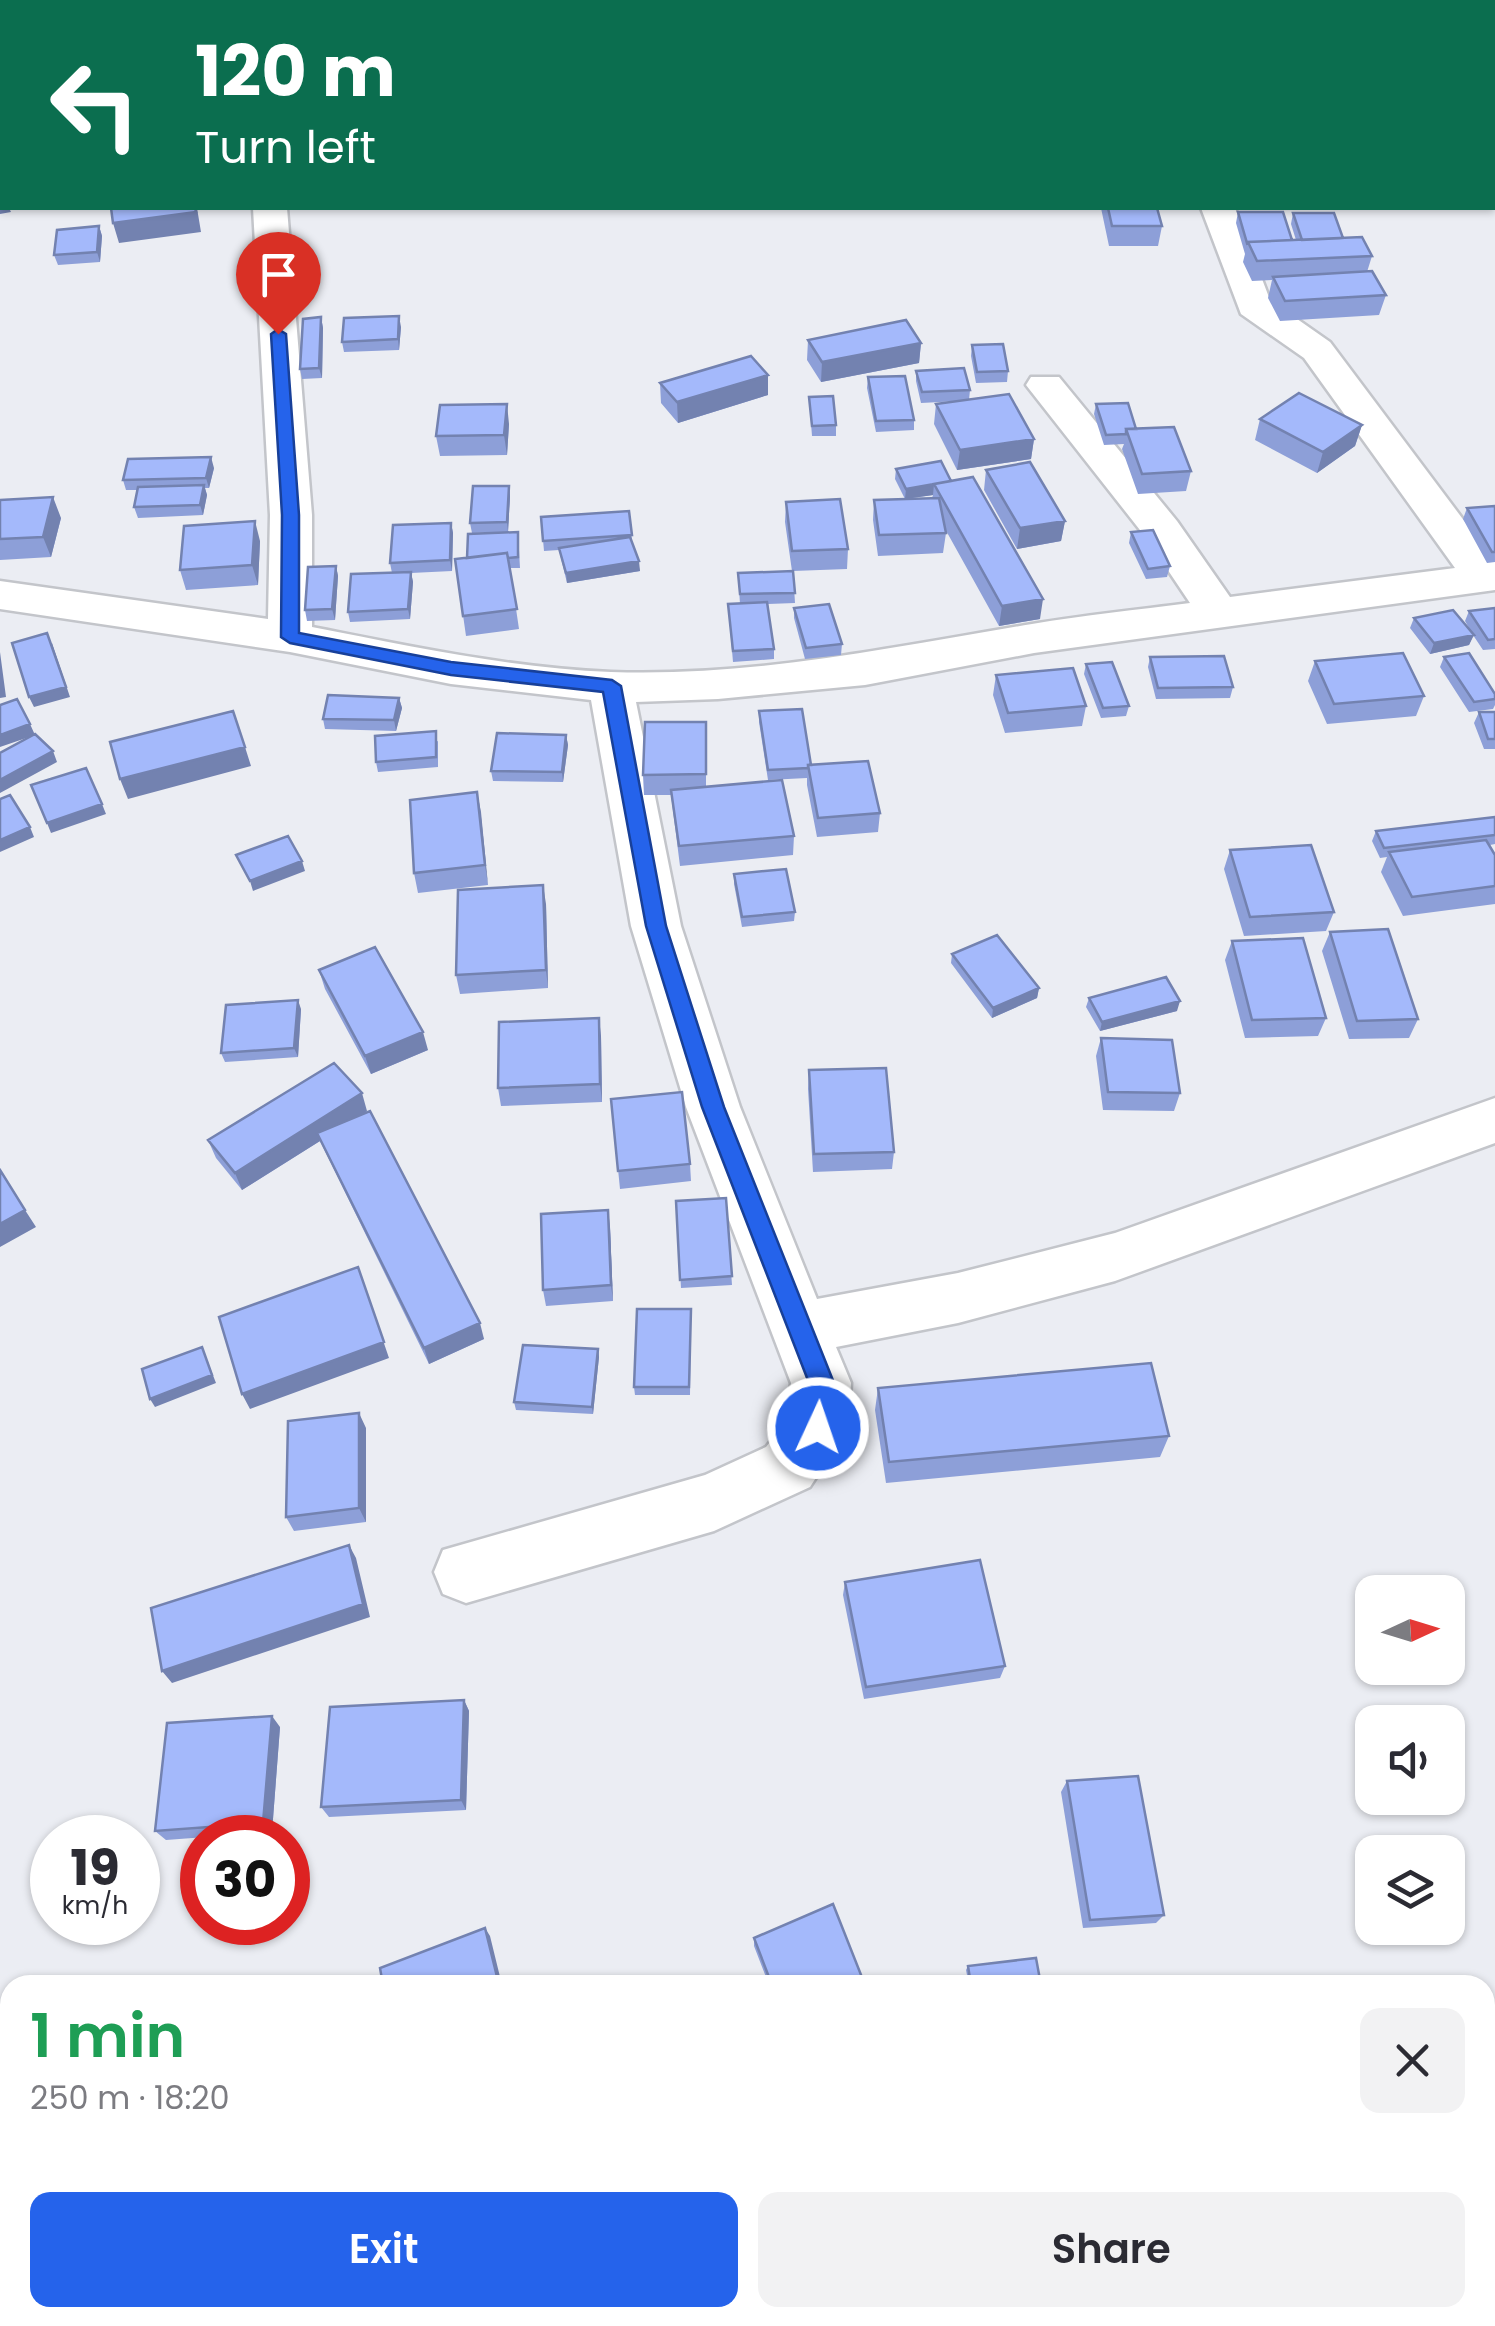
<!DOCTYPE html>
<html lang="en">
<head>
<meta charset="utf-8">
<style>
  body { margin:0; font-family:Poppins,sans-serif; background:#f2f2f3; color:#2b2b33; height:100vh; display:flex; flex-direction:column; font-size:38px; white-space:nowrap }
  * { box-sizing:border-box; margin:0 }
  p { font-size:32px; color:#7c7c81 }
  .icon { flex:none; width:55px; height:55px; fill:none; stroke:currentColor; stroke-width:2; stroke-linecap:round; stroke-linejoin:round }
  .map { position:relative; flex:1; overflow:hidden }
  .side { position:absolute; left:0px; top:1975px; width:1495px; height:352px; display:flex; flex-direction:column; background:#fff; border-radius:30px 30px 0 0; box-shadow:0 2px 8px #0004 }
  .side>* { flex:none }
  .banner { position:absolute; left:0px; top:0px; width:1495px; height:210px; box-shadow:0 2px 8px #0004; background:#0b6e4f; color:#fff; overflow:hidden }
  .needle { width:65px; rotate:86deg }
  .fabs { position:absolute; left:1355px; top:1575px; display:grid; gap:20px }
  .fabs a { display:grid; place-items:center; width:110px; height:110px; border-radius:20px; background:#fff; box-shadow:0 2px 8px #0004; font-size:50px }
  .speed { position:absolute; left:30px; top:1815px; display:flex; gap:20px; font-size:50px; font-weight:700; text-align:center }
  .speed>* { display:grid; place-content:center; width:130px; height:130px; border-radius:50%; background:#fff; box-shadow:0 2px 8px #0004; line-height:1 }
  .speed small { font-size:25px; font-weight:400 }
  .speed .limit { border:15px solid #d22; background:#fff; color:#111 }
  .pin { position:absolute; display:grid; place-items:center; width:85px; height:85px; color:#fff; margin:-102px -42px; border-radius:50% 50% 50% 0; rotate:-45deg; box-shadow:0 0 10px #0007 }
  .pin .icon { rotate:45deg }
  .me { position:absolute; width:110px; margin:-55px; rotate:3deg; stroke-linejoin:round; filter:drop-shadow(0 0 8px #0008) }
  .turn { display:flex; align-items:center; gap:35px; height:210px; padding:0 30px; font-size:45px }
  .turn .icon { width:130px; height:130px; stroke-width:2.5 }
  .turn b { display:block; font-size:70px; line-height:85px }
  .round { display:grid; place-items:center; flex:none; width:105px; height:105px; border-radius:20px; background:#f2f2f3 }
  .summary { display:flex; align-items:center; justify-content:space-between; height:170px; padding:0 30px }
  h1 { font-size:60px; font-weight:600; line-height:75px; color:#1e9e55 }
  .cta { display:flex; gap:20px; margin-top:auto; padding:20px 30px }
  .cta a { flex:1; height:115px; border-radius:20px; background:#2563eb; color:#fff; font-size:40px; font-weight:600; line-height:115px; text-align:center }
  .cta a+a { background:#f2f2f3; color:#2b2b33 }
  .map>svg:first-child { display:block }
</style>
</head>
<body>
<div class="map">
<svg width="1495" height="2326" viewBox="0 0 1495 2326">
  <rect width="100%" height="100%" fill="#ebedf3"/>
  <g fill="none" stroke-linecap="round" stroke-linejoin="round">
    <defs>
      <path id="minor" d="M1492,15H1495L1492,34Z
        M253,208H287L312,515V627C410,646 511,668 611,672C754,677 893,647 1032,624C1084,615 1137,610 1190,603L1147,539L1026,385L1031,377H1059L1177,521L1230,597L1455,568L1304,358L1241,314L1201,208H1235L1270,300L1330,342L1495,562V590L1034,653L865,685L718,699L636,702L681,926L740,1107L817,1299L958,1273L1115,1233L1495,1098V1143L1115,1281L958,1323L836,1347L851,1383L848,1428L810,1487L714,1531L466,1603L443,1594L434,1572L443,1550L705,1475L766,1447L788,1419L791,1383L686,1107L631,926L591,700L451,684L290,652L0,609V581L268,619L270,515Z
        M1485,2054L1495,2058V2132L1485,2128Z
        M0,2208L10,2212V2290L0,2286Z
        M129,2318H228L232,2326H133Z
        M550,2318H649L645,2326H546Z"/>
    </defs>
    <use href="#minor" stroke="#c3c5ca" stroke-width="5"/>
    <use href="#minor" fill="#fff" fill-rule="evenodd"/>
  </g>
  <path fill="#8d9fd8" d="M150,0H215L212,2H151Z
    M1296,0H1354L1357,2H1296Z
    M1492,69H1495V100L1492,97Z
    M1495,105V162L1492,160V106Z
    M1101,208H1157L1162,226L1158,246H1109Z
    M1238,212L1292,240H1296L1291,224L1293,213L1343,238L1372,256L1367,272L1386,295L1379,315L1280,321L1268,298L1272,280L1252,281L1243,262L1245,254L1236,223Z
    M99,226L102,236L100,262L58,265L54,255Z
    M321,317L323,328L322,378L302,379L300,369Z
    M401,327L399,350L344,352L342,342Z
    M808,340L921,343L919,363L821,382L807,360Z
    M972,345L1008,371L1007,382L976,383L971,356Z
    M916,371L970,390L969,400L1034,439L1031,459L957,470L934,424L936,404L959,401L921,403L916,381Z
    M868,377L914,420V430L876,432L867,388Z
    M660,383L768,395L678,423L661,403Z
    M809,397L836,425V436H812Z
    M1096,404L1136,429L1191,471L1186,491L1138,494L1122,449L1124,444L1104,445L1094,414Z
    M1260,419L1362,425L1355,446L1317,473L1255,440Z
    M509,424L507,455L440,456L436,436Z
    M214,468L209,488H205L207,495L203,515L138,518L134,507L138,490H126L123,480Z
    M896,469L951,481L1040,619L999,626L944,527L946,533L943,553L878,556L873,520L874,500L932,498L933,495L905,499L895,479Z
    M986,470L1065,521L1061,541L1017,549L984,490Z
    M509,486L510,496L508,532L472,533L470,523Z
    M0,500L61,518L51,557L0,560Z
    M786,502L848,549L847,569L793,571L795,603L768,604L774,649V659L733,662L728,604H740L738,573L792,571L785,522Z
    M1495,506V562L1487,563L1463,519L1467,508Z
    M629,511L632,542L640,571L567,583L559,550L544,551L541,517Z
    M451,523L453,533L452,571L411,573L413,582L410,619L350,622L348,612L392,573L390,563Z
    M518,532L520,568H510L519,629L466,636L455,559L467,558Z
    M1131,532L1170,566L1167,577L1146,579L1129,543Z
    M260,541L258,585L186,590L180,570Z
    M336,566L338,576L335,620L307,621L305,610Z
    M794,608L842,644L841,655L805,659L794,618Z
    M1495,608V649L1483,650L1473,635L1469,645L1430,654L1410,628L1414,618L1472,633L1465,621L1469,611Z
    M1150,657L1233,687L1230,698L1156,699L1148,667Z
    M1444,657L1495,694V705L1493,709L1469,712L1440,667Z
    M1315,661L1424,696L1416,716L1327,724L1308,681Z
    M1086,664L1129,706L1126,716L1101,718L1084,674Z
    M996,675L1086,706L1082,726L1005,733L993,695Z
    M399,698L402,708L396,731L325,729L323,719Z
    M759,711L811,765L880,813L878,832L817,837L807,785V778L768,780L759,722Z
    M1479,712H1495V749H1484L1474,723Z
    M706,722V787L794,836L793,855L680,866L671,795H644L643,775Z
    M566,735L568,745L563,782L493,781L491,771Z
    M438,741V767L378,772L376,762Z
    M477,792L488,885L418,893L414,873Z
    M1495,817V844L1490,845L1495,855V904L1403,916L1381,872L1387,857L1380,858L1372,841L1376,831Z
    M1230,850L1334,912L1326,931L1244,936L1224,869Z
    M734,874L795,912L794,921L742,927L734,884Z
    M546,904L548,988L460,994L456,975Z
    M1330,932L1418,1019L1409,1038L1349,1039L1322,951Z
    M1232,941L1326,1018L1318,1036L1245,1038L1225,960Z
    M952,954L1039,988L1037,998L992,1018L951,963Z
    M319,970L428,1050L371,1074L325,989Z
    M1089,998L1177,1011L1100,1031L1086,1007Z
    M301,1009L298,1057L225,1062L221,1053Z
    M601,1036L602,1102L501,1106L498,1088Z
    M1101,1038L1180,1093L1174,1111L1103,1110L1096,1056Z
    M809,1070L894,1152L892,1169L813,1172L808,1089Z
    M611,1099L690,1164L691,1181L620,1189Z
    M367,1111L360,1116L484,1339L429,1364L320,1141L242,1190L216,1158L208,1140Z
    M726,1198L732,1285L681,1288L676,1201Z
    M610,1227L613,1301L546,1306L543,1290Z
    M691,1309L690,1395H635L634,1387Z
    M598,1349L599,1357L593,1414L516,1410L514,1402Z
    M878,1388L1169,1436L1160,1457L886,1483L875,1410Z
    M366,1428V1522L294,1531L286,1517Z
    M845,1582L1005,1666L1000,1678L864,1699L843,1595Z
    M464,1700L469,1711L466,1810L329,1817L321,1807Z
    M280,1727L272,1832L166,1840L155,1831Z
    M1067,1781L1164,1915L1156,1923L1083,1928L1061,1792Z
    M754,1938L865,1985H769L754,1946Z
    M968,1966L1041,1985H969L966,1970Z
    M1069,2318H1193L1166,2326H1072Z"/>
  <path fill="#7382b0" d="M0,203H2V208H9L11,212L0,214Z
    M197,208L201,232L119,243L113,223Z
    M99,226L102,236L100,262L97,252Z
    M399,316L401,327L399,350L398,339Z
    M321,317L323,328L322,378L319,368Z
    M921,343L919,363L821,382L822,362Z
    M768,375V395L678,423L677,402Z
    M507,404L509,424L507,455L504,435Z
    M1362,425L1355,446L1317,473L1323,452Z
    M1034,439L1031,459L957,470L960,450Z
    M211,457L214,468L209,488L206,478Z
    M934,484L933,495L905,499L906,489Z
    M204,485L207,495L203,515L200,505Z
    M509,486L510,496L508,532L507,522Z
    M53,497L61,518L51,557L43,537Z
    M255,521L260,541L258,585L252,565Z
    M1065,521L1061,541L1017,549L1020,528Z
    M451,523L453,533L452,571L450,560Z
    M639,561L640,571L567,583L566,573Z
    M336,566L338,576L335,620L332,609Z
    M411,572L413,582L410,619L408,609Z
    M1043,599L1040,619L999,626L1002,606Z
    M1474,635L1469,645L1430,654L1434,643Z
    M52,643L70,697L34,707L29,697Z
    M0,652L6,697L0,698Z
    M399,698L402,708L396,731L394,720Z
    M30,724L35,735L0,747V735Z
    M566,735L568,745L563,782L562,772Z
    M245,747L251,766L128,799L120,779Z
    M53,751L57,762L0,793V780Z
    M477,792L481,812L488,885L485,865Z
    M102,804L106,814L51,833L47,823Z
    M30,827L34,837L0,852V840Z
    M302,861L305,871L253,891L250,881Z
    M543,885L546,904L548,988L546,970Z
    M1039,988L1037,998L992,1018L993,1008Z
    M298,1000L301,1009L298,1057L294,1048Z
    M1180,1001L1177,1011L1100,1031L1102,1022Z
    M599,1018L601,1036L602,1102L600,1084Z
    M423,1032L428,1050L371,1074L365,1056Z
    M362,1093L367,1111L321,1140L317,1133L320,1141L242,1190L235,1173Z
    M25,1210L36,1227L0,1247V1224Z
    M608,1210L610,1227L613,1301L611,1285Z
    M358,1267L389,1358L250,1409L242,1394Z
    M480,1323L484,1339L429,1364L424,1348Z
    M202,1347L216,1383L155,1407L150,1399Z
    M598,1349L599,1357L593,1414L592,1407Z
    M359,1413L366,1428V1522L359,1508Z
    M349,1545L356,1558L370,1617L172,1683L162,1671Z
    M464,1700L469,1711L466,1810L461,1800Z
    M272,1716L280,1727L272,1832L263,1823Z
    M485,1928L490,1936L502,1985H499Z
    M243,2318H254L245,2326H234Z"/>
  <path fill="#a4b9fb" stroke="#7382b0" stroke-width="2.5" d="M181,0H191L201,2H177Z
    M241,0H288L286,2H238Z
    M306,0H325L336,2H303Z
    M555,0H582L581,2H554Z
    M1310,0H1354L1357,2H1313Z
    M1435,0H1468L1470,2H1436Z
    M1492,69H1495V86L1492,83Z
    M1495,105V135L1492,132V106Z
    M0,179L2,186V203H0Z
    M111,208H195L196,212L113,223Z
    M1108,208H1157L1162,226H1112Z
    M1238,212H1283L1292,240L1248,242L1247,243Z
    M1293,213H1334L1343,238L1302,240Z
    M99,226L97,252L54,255L57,230Z
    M1362,237L1372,256L1257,261L1248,242Z
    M1372,271L1386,295L1285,301L1273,277Z
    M399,316L398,339L342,342L344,318Z
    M321,317L319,368L300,369L303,319Z
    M906,320L921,343L822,362L808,340Z
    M1003,344L1008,371L977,372L972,345Z
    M751,356L768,375L677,402L660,383Z
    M964,368L970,390L922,392L916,371Z
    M905,376L914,420L876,421L868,377Z
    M1299,393L1362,425L1323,452L1260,419Z
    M1009,394L1034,439L960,450L936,404Z
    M833,396L836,425L812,426L809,397Z
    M1128,403L1136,429H1126V434L1106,435L1096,404Z
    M507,404L504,435L436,436L440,405Z
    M1174,427L1191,471L1142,474L1126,429Z
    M211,457L206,478L123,480L128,459Z
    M941,461L951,481L906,489L896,469Z
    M1030,462L1065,521L1020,528L986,470Z
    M973,477L1043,599L1002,606L934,484Z
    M204,485L200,505L134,507L138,487Z
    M473,486H509L507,522L470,523Z
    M53,497L43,537L0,539V500Z
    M939,498L946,533L879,535L874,500Z
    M840,499L848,549L792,551L786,502Z
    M1495,506V552H1492L1467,508Z
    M629,511L632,535L543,541L541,517Z
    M255,521L252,565L180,570L184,526Z
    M451,523L450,560L390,563L393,525Z
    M1153,530L1170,566L1148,569L1131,532Z
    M518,532V557L508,558L507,553L467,558L468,534Z
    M630,537L639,561L566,573L559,548Z
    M507,553L517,609L463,616L455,559Z
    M336,566L332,609L305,610L308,567Z
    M793,571L795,593L740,594L738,573Z
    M411,572L408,609L348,612L351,574Z
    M767,602L774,649L733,651L728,604Z
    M829,604L842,644L806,648L794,608Z
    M1495,608V639L1488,640L1469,611Z
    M1453,610L1474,635L1434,643L1414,618Z
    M47,633L66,687L29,697L12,643Z
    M1403,653L1424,696L1334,704L1315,661Z
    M1469,653L1495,694V699L1474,702L1444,657Z
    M1224,656L1233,687L1158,688L1150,657Z
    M1112,662L1129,706L1103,708L1086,664Z
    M1073,668L1086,706L1008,713L996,675Z
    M328,695L399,698L394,720L323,719Z
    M17,699L30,724L0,735V705Z
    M802,709L811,765H808V768L768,770L759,711Z
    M233,711L245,747L120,779L110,742Z
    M1479,712H1495V739H1488Z
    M645,722H706V774L643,775Z
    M436,731V757L376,762L375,736Z
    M497,733L566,735L562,772L491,771Z
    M35,734L53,751L0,780V753Z
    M868,761L880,813L818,818L808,765Z
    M86,768L102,804L47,823L31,785Z
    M782,780L794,836L679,846L671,790Z
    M477,792L485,865L414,873L410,800Z
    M10,795L30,827L0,840V799Z
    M1495,817V835L1384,848L1376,831Z
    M288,836L302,861L250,881L236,855Z
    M1486,840L1495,855V886L1412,897L1389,852Z
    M1311,845L1334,912L1250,917L1230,850Z
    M786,869L795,912L742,917L734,874Z
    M543,885L546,970L456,975L458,890Z
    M1388,929L1418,1019L1357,1021L1330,932Z
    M997,935L1039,988L993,1008L952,954Z
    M1303,938L1326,1018L1252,1020L1232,941Z
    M375,947L423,1032L365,1056L319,970Z
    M1166,977L1180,1001L1102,1022L1089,998Z
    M298,1000L294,1048L221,1053L226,1005Z
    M599,1018L600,1084L498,1088L499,1022Z
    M1101,1038L1172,1040L1180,1093L1108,1092Z
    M334,1063L362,1093L235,1173L208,1140Z
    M886,1068L894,1152L814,1154L809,1070Z
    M682,1092L690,1164L618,1171L611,1099Z
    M370,1111L480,1323L424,1348L317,1133Z
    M0,1170L25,1210L0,1224Z
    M726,1198L732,1276L680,1280L676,1201Z
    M608,1210L611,1285L543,1290L541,1214Z
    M358,1267L384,1342L242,1394L219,1317Z
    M637,1309H691L689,1387H634Z
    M523,1345L598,1349L592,1407L514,1402Z
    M202,1347L212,1375L150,1399L142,1369Z
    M1151,1363L1169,1436L889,1462L878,1388Z
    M359,1413V1508L286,1517L288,1421Z
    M349,1545L363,1604L162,1671L151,1608Z
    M980,1560L1005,1666L866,1687L845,1582Z
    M464,1700L461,1800L321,1807L330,1707Z
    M272,1716L263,1823L155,1831L167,1723Z
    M1138,1776L1164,1915L1090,1920L1067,1781Z
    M833,1904L865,1985H772L754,1938Z
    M485,1928L499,1985H383L380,1968Z
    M1036,1958L1041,1985H971L968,1966Z
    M220,2318H243L234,2326H225Z
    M935,2318L939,2326H925Z
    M1077,2318H1193L1166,2326H1079Z"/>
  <path fill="#2563eb" stroke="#184099" stroke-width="2.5" d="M278,329L286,334L299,515V633L451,662L612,680L621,686L666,926L724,1107L834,1383L826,1436L818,1440L809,1436L805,1428L809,1383L702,1107L646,926L603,692L451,675L290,643L281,637L282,515L271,334Z"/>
</svg>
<div class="fabs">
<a><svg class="needle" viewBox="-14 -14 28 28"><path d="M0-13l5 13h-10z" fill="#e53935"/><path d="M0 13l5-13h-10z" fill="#7c7c81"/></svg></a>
<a><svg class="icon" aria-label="sound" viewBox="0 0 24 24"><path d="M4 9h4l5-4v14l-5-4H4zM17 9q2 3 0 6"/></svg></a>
<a><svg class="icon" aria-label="layers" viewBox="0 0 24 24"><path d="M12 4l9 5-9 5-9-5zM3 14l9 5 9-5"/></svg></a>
</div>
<div class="speed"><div>19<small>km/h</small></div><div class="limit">30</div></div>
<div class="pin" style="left:278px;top:334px;background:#d93025"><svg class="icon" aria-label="arrive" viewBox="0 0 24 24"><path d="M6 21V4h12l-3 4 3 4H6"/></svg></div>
<svg class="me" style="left:818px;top:1428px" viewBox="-20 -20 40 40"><circle r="17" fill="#2563eb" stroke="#fff" stroke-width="3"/><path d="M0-11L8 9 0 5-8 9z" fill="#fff"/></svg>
<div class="banner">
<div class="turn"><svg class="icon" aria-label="left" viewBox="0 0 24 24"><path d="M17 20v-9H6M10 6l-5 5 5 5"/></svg><div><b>120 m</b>Turn left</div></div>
</div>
<section class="side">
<div class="summary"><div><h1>1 min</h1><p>250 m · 18:20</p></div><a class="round"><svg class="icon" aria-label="close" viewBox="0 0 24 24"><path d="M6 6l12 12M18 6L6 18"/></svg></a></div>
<div class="cta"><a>Exit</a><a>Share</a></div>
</section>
</div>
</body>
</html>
